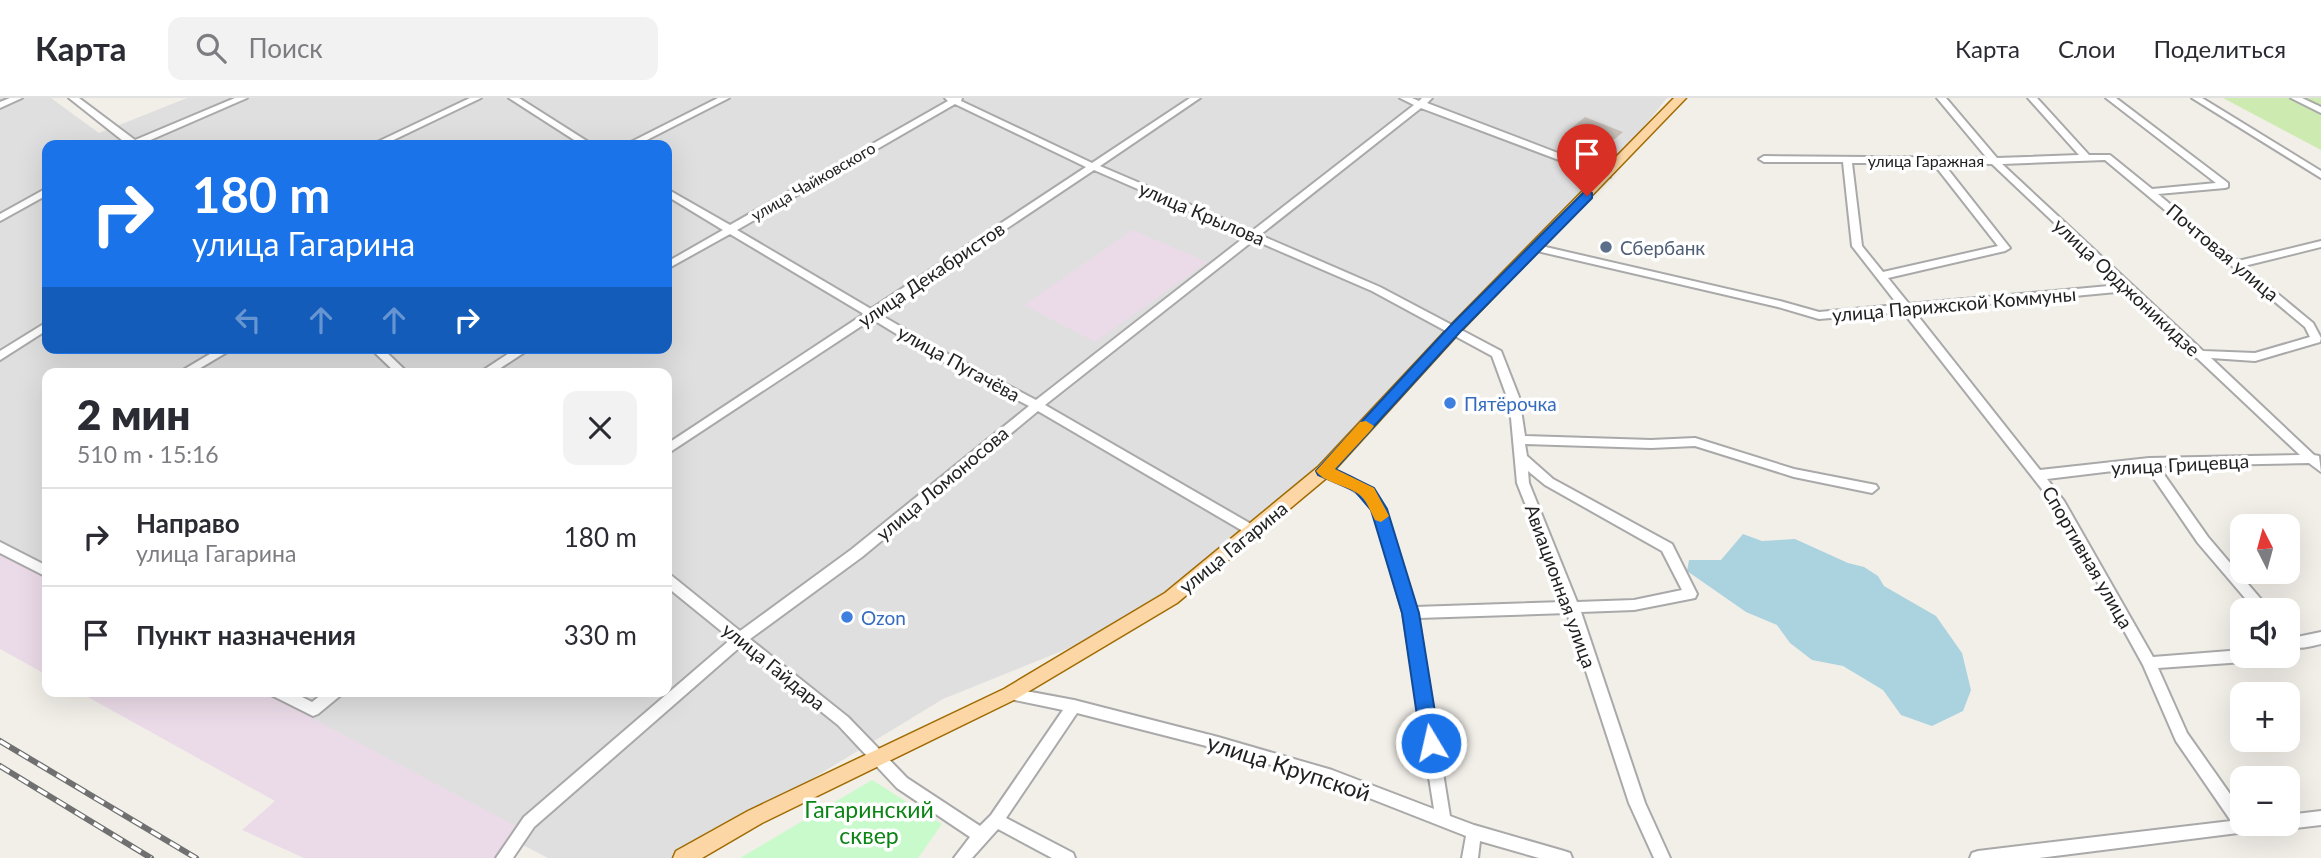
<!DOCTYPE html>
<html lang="ru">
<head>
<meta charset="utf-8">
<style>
  body { margin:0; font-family:Lato,sans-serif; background:#f2f2f3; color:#2b2b33; height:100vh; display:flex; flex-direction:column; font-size:26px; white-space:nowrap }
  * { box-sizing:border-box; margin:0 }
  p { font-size:23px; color:#7c7c81 }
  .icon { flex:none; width:38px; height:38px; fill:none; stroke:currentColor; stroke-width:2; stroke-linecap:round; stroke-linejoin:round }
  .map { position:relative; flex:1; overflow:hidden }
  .drawer { position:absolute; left:42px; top:270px; width:630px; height:329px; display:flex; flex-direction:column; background:#fff; border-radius:14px; box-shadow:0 7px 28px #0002 }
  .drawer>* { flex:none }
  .hud { position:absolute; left:42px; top:42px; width:630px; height:214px; border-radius:14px; box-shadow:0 7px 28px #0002; background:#1a73e8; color:#fff; overflow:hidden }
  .needle { width:46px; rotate:354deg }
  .buttons { position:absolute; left:2230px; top:416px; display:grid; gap:14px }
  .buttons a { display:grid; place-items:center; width:70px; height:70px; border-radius:14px; background:#fff; box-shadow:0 7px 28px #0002; font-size:35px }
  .pin { position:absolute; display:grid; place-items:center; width:60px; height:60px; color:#fff; margin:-72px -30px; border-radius:50% 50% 50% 0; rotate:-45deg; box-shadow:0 0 7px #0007 }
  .pin .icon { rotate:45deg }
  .me { position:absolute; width:77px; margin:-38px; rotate:351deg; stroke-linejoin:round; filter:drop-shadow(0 0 5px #0008) }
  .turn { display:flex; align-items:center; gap:24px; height:147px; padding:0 35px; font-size:32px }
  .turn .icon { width:91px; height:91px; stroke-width:2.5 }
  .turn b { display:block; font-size:49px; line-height:60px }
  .lanes { display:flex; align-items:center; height:66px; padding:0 35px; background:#0003; justify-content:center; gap:35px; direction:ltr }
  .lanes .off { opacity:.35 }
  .round { display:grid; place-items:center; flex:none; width:74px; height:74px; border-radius:14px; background:#f2f2f3 }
  .overview { display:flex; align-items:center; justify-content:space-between; height:119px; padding:0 35px }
  h1 { font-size:42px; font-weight:800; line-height:52px }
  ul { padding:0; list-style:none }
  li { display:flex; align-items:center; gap:21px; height:98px; padding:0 35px; border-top:2px solid #e1e1e2 }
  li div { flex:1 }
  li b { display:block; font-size:26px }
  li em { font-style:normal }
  header { display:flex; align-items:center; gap:42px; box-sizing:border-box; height:98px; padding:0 35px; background:#fff; border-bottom:2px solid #e1e1e2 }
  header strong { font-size:33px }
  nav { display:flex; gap:38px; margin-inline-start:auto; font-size:24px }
  .search { width:490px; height:63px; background:#f2f2f3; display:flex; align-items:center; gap:18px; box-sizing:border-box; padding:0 24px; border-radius:14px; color:#7c7c81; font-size:26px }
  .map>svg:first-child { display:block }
</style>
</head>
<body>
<header>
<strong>Карта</strong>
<div class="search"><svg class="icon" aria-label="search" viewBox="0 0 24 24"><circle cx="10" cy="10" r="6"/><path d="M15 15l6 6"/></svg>Поиск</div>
<nav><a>Карта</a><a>Слои</a><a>Поделиться</a></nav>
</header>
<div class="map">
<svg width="2321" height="760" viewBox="0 0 2321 760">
  <rect width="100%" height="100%" fill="#f2efe9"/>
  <path fill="#e0dfdf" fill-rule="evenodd" d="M0,0H51L99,35L187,0H1667L1599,85L1318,372L1244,436L1124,528L943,601L682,760H548L284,623L234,593H667V275H47V482L0,453ZM47,47H667V250H47Z"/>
  <path fill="#ebdbe8" d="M1133,132L1207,164L1095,244L1024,207Z
    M0,456L47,480V577L0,551Z
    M77,593H261L523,732L497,760H304L242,732L275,703Z"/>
  <path fill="#cdebb0" d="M2223,0H2321V52Z"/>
  <path fill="#c8facc" d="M872,682L942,726L918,760H740Z"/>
  <path fill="#aad3df" d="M1743,436L1762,443L1795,441L1848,465L1864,469L1878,478L1884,488L1936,518L1962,555L1971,592L1963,613L1932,628L1901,617L1883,592L1843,568L1812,562L1790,545L1777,527L1746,514L1687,473L1689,462H1721Z"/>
  <path fill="#c7bfb8" d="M1585,19L1623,34L1590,62L1559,50L1571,39L1564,36Z"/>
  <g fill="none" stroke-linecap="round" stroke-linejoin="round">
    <defs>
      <path id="minor" d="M10,0H22L0,10V4Z
        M69,0H79L135,42L235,0H247L139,47H127V46Z
        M470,0H481L383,47H371Z
        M509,0H519L593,47H582Z
        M718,0H729L637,47H625Z
        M945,0H962L961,3L1092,65L1190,0H1200L1100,68L1252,133L1414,7L1400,0H1412L1419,3L1422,0H1432L1427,5L1610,75V79H1604L1421,10L1260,137L1380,189L1501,253L1519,299L1525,338L1651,342L1695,340L1794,371L1876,387L1878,390L1872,395L1794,379L1695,348L1651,350L1525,346L1527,358L1553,381L1672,446L1697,496L1695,500L1690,501L1634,512L1581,514L1645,705L1670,760H1654L1629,705L1567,515L1418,520L1450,718L1474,727L1564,753L1570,755L1572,760H1539L1480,743L1478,760H1462L1466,738L1331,685L1218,651L1077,615L1006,720L1073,755L1075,760H1052L998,731L972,760H954L970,739L897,690L838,627L740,549L534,729L513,760H496L524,719L731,541L667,489V477L672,478L740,533L852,451L1029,308L936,260L872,221L667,356V346L864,216L730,136L667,171V164L723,132L667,98V91L730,127L948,3ZM955,6L1086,69L871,211L737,132ZM1094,72L1246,138L1036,302L944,254L879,216ZM1254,142L1372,193L1492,258L1507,299L1511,320L1517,385L1564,504L1415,509L1385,411C1371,387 1350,377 1324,369L1320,370L1318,373L1320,376C1340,384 1361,392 1373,412L1403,515L1434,711L1332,672L1218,639L1074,602L1010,590L1005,592L1003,596L1005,600L1063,612L991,717L980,728L907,680L848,619L750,541L862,459L1038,313L1248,436H1258L1259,433L1258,430L1045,307ZM1528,373L1545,387L1662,453L1682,492L1634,502L1577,504L1529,385Z
        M1937,0H1946L1997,60L2079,57L2028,0H2037L2089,57H2110L2152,91L2216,85L2106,0H2116L2228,85V89L2225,90L2158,96L2238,163L2321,143V149L2244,168L2313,225L2321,240L2320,244L2255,263L2211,260L2314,357L2319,358L2321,374L2309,365L2158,368L2208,439L2271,513H2256L2198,445L2146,369L2047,381L2064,403L2153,559L2242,552V558H2251L2249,562L2244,564L2158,570L2187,635L2242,713V726H2273L2270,731L2039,760H1970L1972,755L1978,753L2231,723L2176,643L2143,567L2056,409L1903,214L1819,221L1778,209L1537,153L1532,150L1537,147L1780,203L1819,214L1898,207L1852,148L1843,64H1764L1759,61L1764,58L1987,60ZM2105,62L2305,229L2310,239L2255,255L2203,253L2002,66ZM1852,65H1933L1998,148L1883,174L1862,148ZM1943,65L1992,66L2120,187L1909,206L1888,180L2005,153L2010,150ZM2127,193L2192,255L2193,259L2197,260L2300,357L2149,360L2040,372L1914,213Z
        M2192,0H2202L2321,73V80Z
        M2291,0H2302L2321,9V15Z
        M47,90V97L0,123V116Z
        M47,224V232L0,262V253Z
        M220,250H234L192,275H178Z
        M370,250H382L408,275H396Z
        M517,250H531L493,275H479Z
        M0,444L47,468V479L0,455Z
        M2287,533L2297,539L2321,534V546C2310,548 2297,553 2287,547Z
        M269,593H290L312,604L326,593H343L341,597L318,616L313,618L271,597Z
        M2321,713V727L2287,731L2280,726H2287V717Z"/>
      <path id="major" d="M1674,0H1686L1460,234L1330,377L1177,505L1016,601L762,725L702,760H673L676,753L748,713L1004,591L1165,495L1318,369L1450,228Z"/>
    </defs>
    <use href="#minor" stroke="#a9a9a9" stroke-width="4"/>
    <use href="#major" stroke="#a06b00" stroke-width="3"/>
    <use href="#minor" fill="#fff" fill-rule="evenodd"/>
    <use href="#major" fill="#fcd6a4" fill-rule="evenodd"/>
    <defs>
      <path id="rail" d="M0,643L196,760
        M0,668L151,760"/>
    </defs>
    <use href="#rail" stroke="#707070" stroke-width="6"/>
    <use href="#rail" stroke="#fff" stroke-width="3.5" stroke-dasharray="11" stroke-linecap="butt"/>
  </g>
  <path fill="#1a73e8" stroke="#114b97" stroke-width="2" d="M1587,94L1592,95V100L1460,234L1335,371L1374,390L1387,411L1419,515L1440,645L1438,651L1431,654L1424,651L1421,645L1402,515L1371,412L1355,393L1318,377L1316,373L1450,228L1583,95Z"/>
  <path fill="#f59e0b" d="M1366,323L1374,328L1371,332L1335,371L1374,390L1389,418L1381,424L1375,422C1371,415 1367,403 1361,398C1349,387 1325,386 1316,373L1360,324Z"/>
  <circle fill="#5c6f8a" stroke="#fff" stroke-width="2.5" cx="1606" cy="149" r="7"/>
  <g fill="#3f7fe0" stroke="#fff" stroke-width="2.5">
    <circle cx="1450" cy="305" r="7"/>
    <circle cx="847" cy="519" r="7"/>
  </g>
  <g text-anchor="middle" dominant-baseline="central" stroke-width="7" stroke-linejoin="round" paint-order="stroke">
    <g font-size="16" fill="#222" stroke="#fff">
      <text x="1926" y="62">улица Гаражная</text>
      <text transform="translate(813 83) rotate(-30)">улица Чайковского</text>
    </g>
    <g font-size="19" fill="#222" stroke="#fff">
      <text transform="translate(1202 115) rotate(23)">улица Крылова</text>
      <text transform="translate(2223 154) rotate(40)">Почтовая улица</text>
      <text transform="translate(931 176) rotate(-34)">улица Декабристов</text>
      <text transform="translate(2127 189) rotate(43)">улица Орджоникидзе</text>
      <text transform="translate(1954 206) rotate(-5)">улица Парижской Коммуны</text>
      <text transform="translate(959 265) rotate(29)">улица Пугачёва</text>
      <text transform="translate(2180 366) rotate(-3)">улица Грицевца</text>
      <text transform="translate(942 385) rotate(-40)">улица Ломоносова</text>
      <text transform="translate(1233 449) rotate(-39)">улица Гагарина</text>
      <text transform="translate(2088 459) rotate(60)">Спортивная улица</text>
      <text transform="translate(1561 488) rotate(70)">Авиационная улица</text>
      <text transform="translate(774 568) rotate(39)">улица Гайдара</text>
    </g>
    <g font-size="19" fill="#4e5e75" stroke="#fff" text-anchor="start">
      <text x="1620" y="149">Сбербанк</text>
    </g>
    <g font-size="19" fill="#366cbe" stroke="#fff" text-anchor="start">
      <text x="1464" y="305">Пятёрочка</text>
      <text x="861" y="519">Ozon</text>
    </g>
    <g font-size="23" fill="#222" stroke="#fff">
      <text transform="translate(1289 669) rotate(18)">улица Крупской</text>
    </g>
    <g font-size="23" fill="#0c8416" stroke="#fff">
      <text x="869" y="711">Гагаринский<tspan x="869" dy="26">сквер</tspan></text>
    </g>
  </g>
</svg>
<div class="buttons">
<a><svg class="needle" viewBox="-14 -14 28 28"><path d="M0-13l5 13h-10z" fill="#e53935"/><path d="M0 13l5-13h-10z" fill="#7c7c81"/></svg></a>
<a><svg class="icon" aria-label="sound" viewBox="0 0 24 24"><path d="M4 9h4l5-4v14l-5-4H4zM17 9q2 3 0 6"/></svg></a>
<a>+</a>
<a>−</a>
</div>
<div class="pin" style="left:1587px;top:98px;background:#d93025"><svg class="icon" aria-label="arrive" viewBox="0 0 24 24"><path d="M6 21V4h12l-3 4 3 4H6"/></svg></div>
<svg class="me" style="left:1431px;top:645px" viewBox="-20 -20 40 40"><circle r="17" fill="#1a73e8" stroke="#fff" stroke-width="3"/><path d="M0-11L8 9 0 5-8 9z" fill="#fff"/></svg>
<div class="hud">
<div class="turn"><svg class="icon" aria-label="right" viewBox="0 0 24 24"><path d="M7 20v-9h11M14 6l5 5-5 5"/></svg><div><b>180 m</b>улица Гагарина</div></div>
<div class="lanes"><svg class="icon off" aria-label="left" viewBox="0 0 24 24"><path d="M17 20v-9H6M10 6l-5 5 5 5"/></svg><svg class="icon off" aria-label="ahead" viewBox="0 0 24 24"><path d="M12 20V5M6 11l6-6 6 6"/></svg><svg class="icon off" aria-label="ahead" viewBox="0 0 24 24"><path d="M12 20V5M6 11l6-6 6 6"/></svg><svg class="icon" aria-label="right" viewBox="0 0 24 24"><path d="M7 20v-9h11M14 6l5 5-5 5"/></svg></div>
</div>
<section class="drawer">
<div class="overview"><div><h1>2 мин</h1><p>510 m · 15:16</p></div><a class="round"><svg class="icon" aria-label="close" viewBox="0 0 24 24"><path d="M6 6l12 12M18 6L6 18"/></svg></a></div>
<ul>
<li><svg class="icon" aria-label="right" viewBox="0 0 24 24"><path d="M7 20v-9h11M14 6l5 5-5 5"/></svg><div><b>Направо</b><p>улица Гагарина</p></div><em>180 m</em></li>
<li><svg class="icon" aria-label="arrive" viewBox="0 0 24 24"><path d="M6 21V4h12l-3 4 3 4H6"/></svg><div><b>Пункт назначения</b></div><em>330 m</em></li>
</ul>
</section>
</div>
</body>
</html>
